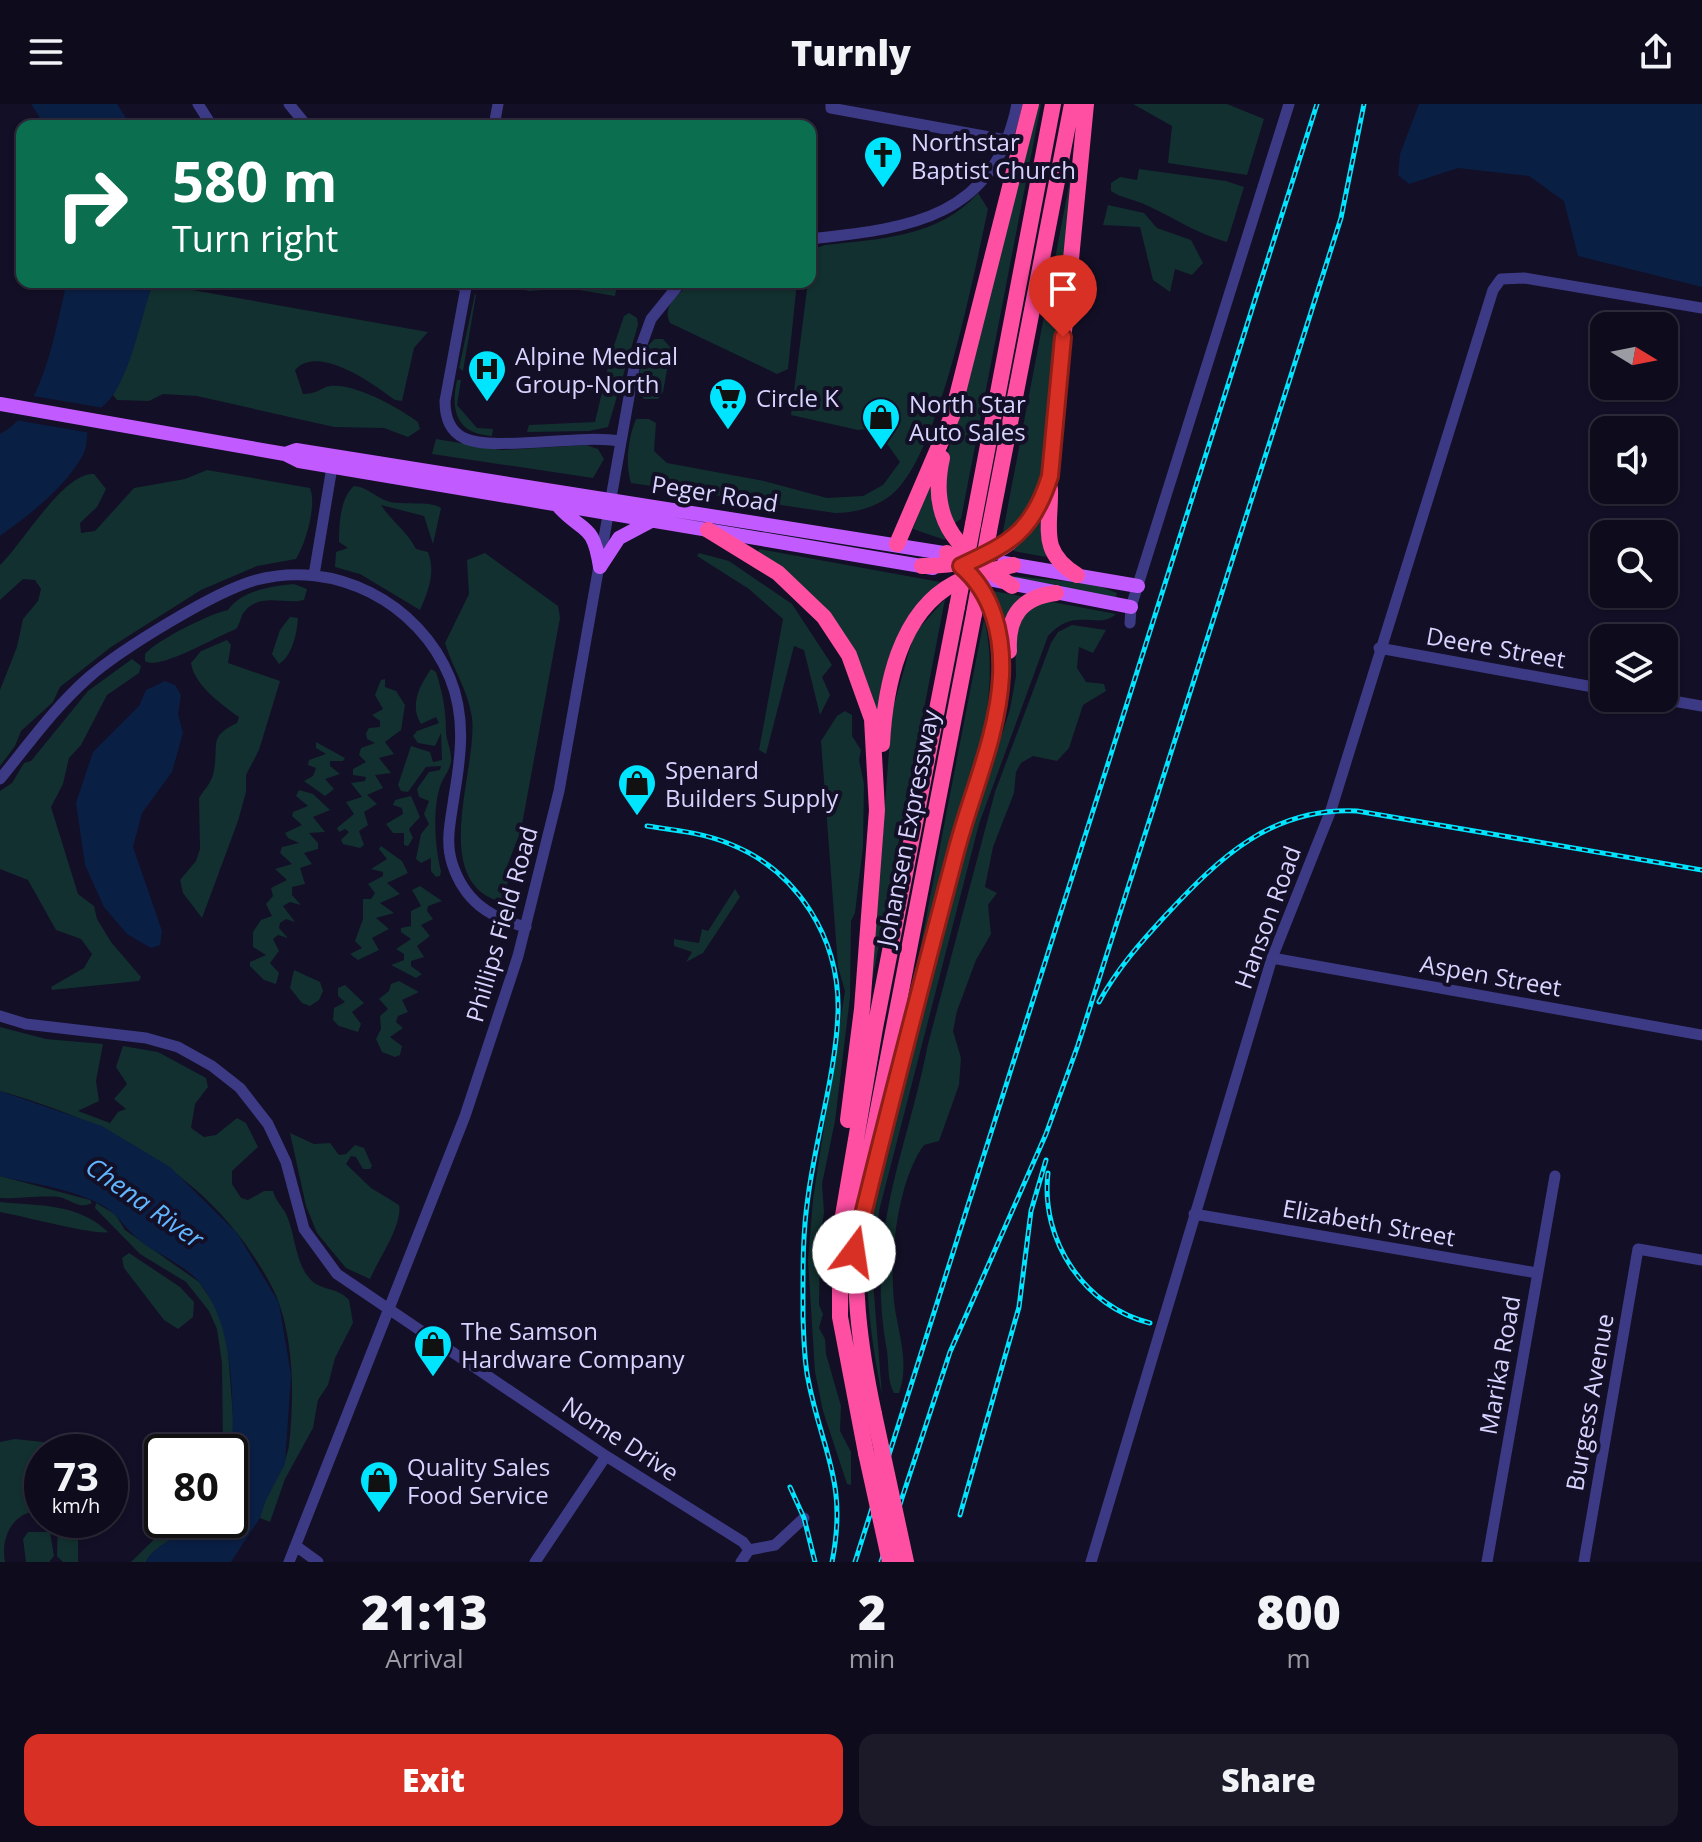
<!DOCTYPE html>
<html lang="en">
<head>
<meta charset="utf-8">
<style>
  body { margin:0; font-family:"Open Sans",sans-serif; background:#1c1929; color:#f1f3f6; height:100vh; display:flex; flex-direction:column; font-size:30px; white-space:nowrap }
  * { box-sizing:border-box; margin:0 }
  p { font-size:26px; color:#9b9ba3 }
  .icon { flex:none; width:44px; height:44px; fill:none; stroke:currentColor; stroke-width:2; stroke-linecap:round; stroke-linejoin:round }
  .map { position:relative; height:1458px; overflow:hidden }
  .drawer { display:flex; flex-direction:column; background:#0e0b1c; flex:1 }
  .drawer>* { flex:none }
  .hud { position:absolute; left:16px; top:16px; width:800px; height:168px; border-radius:16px; box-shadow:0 2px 6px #0004,0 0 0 2px #2e2b3b; background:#0b6e4f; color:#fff; overflow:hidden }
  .needle { width:52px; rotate:100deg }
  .controls { position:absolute; left:1590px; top:208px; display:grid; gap:16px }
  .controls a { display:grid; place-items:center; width:88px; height:88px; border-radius:16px; background:#0e0b1c; box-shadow:0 2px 6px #0004,0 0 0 2px #2e2b3b; font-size:40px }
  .speed { position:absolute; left:24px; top:1330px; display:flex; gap:16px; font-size:40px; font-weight:700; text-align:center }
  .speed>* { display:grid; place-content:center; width:104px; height:104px; border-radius:50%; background:#0e0b1c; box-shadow:0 2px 6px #0004,0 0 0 2px #2e2b3b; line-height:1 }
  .speed small { font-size:20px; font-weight:400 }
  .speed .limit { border:4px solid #111; border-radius:12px; background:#fff; color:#111 }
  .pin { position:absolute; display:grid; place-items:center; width:68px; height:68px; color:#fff; margin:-82px -34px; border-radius:50% 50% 50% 0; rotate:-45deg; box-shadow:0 0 8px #0007 }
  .pin .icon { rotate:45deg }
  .me { position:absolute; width:88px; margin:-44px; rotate:14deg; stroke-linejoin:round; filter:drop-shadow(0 0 6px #0008) }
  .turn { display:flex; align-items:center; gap:28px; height:168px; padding:0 24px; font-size:36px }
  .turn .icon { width:104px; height:104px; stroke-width:2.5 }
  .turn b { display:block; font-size:56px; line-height:68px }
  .eta { display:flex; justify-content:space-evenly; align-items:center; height:136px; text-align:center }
  .eta b { font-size:48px; font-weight:800; line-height:56px }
  .primary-button { display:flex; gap:16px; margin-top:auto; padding:16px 24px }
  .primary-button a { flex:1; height:92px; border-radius:16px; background:#d93025; color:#fff; font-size:32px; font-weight:800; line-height:92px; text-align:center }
  .primary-button a+a { background:#1c1929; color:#f1f3f6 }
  header { display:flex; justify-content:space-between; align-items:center; height:104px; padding:0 24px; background:#0e0b1c; font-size:36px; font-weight:800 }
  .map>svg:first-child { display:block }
</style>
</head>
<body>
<header><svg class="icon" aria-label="menu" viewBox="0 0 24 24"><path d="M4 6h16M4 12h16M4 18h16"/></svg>Turnly<svg class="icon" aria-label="share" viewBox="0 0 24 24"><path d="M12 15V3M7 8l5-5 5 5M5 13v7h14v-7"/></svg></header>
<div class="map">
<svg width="1702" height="1458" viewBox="0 0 1702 1458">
  <rect width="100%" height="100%" fill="#130f26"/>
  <path fill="#12302f" d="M1035,0H1041L961,415L953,420L948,409L945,360Z
    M1133,0H1227L1264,15L1247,71L1168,59L1172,22Z
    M1073,60L1045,366C1038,395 1023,413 1002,433Z
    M1139,65L1226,77L1244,83L1227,138C1195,129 1175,114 1146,101C1134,95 1123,95 1111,87V79L1120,73L1137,76Z
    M978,89L988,105C974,171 942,333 901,381C885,401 859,409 835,409L631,379C625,360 628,334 636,315H649L656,319L654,347L667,359L764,377L827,394L863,392L883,381L900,358L876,324L858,326L791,311L811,154L816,144L825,141C879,135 940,133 978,89Z
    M1108,101L1144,109L1157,124L1191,136L1203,159L1192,171L1175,165L1170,188L1153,176L1140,123L1103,121Z
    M475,178L525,184L526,178H618L615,192L567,184L530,187Z
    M693,178H797L788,265L777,270L670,219C661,202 680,188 693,178Z
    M153,179L428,228L414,244L402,297L395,296C375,281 318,239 295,266L303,290C314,290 317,287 326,283C348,275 400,304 418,318L420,325L408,333L384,324L334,323L197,292L163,290L149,297L117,296L113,291Z
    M475,190L476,191L463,267L459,264Z
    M629,209L637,214L638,221L608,323L589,327L527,328L529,321L595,318L611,250L624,212Z
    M655,235H663L671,244L663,288L658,295H644L638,287C639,272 641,244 655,235Z
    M457,276H461L457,301L477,324L493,325L492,332C457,330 450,307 457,276Z
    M436,335L502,346L586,341L598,345L604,355L593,374L432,350Z
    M207,366L310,384C317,401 306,439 296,455L257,462L201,486L111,543L60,583L53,598L21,627L15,642L0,662V586L17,543L23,515L38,497L41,485L35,476L23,475L0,496V461C21,442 64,367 94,370L106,385L97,403L80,419L81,429L95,427L134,384L185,375Z
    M930,380L946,433L945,436L913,425Z
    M354,382C368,383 375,393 387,397C402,402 429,396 441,404L433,440L424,412L381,401C392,418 408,428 416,445L428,448C436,468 428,488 420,506L360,470L335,463L336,448L348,444L339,438C339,421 340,394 354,382Z
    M1042,413L1046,453L1014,447V445Z
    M759,445L940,478L923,498L879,626L820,499L789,470L758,449Z
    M485,449L558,502L560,514L521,726L506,765L508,778L501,798C428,778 478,664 472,614C468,586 453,565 445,539L469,490L467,456Z
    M699,449L729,457L792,500L832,561L822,573L830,591L820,611L804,546L794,542L766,650L759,646L783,515L749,485L697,452Z
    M1003,471L1094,480L1117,489L1116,493H1108Z
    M294,480L307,485L304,496C285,501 260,488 245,507C240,512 241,519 236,525C217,532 159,567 145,557V550C157,536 209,510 228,506C241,487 271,482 294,480Z
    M993,487L1026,493L1004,515Z
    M945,495L879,841L871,882L892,608L914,530Z
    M1047,497L1116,510C1098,527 1075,501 1048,532L979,720L879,1107L873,1177L882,1291C868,1222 861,1159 875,1089L955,777L1010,605L1016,572L1015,531L1024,508Z
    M290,513L298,514C297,530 292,552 279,560L272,550L280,526Z
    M984,515C1009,608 947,763 918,856Z
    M1072,521L1106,526L1093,549L1079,543L1077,564L1086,578L1104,580L1106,587L1083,601L1069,644L1057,657L1033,652L1021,659L1016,668L1014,689L993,743L985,783L997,789L988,801L991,830L976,856L957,907L953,927L961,954L959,981L939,1037L924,1041C897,1077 888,1160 895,1205C900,1235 909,1261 899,1289H894C887,1277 889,1261 887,1247C865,1126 906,1052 928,940L995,688L1051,539L1058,528Z
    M227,536L231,541L228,559L280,577L259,646L246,671V688L238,717L202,814L183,789L180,776L196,757L200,745L199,694C205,684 212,679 214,666C219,639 208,633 237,619L239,613C222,601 194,581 191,559L201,547Z
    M132,555L141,562L139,569L107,591L81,641L69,654L63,680L51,703L78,790L94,802L97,815L111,838L141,873L139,877L52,886L51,883L84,864L92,850L81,835L56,826L28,776L0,765V687L12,679L24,659L31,657L88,587Z
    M431,565L436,568C443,590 446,607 446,627C446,637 452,646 451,658C449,668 444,672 441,680C432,703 435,745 441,767L440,772L436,773L431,767V754L421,759L416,755L421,730L429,720L424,710L429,697L419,693L417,685L429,668L440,666L441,662L426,663L408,688L401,687L398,681L411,642L430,648L433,658L442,656L441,629L435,642L418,639L413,632L417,627L439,619L436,613L421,620C409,601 420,581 431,565Z
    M385,575V583L396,587L405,601L401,626L385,638L394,650L379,654L391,669L375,671L383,684L367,691L377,700L364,708L368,721L359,727L364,741L360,744L343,740L341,736L349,728L345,725L339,728L337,724L354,710L346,698L362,693L351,679L365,677L366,673L353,671V665L366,658L359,651L361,644L375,639L367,635L366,629L369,624L380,623V617L372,611L383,605L375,591L381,576Z
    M845,607L852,611V632L861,646L859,656L864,680L863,742L855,809L851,817L850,893L835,1017L822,1080L824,1108L820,1141L819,1201L823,1210L819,1224L825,1235L826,1250L841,1302L840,1327L851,1348V1381L847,1380L823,1307L815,1268L808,1157L813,1095L845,887L838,863L821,637L837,612Z
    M316,638L345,654L343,657H330V662L340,670L325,675L334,685L325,692L304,677L313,672L316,664L308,661L309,656L326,650L316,644Z
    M299,686L313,690L330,706L313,713L325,728L309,729L318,739V745L304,749L312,760L300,764L305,780L292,783V791L301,801L290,798L283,802L295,818L286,815L280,819L279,824L288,834L278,831L273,835L279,847L270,859L279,869L276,880L264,876L250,862V858L266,851L253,843V828L261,816L272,812L266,800L273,792L271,784L287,776L275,765L292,760L280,749L282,743L299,739L288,734L285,729L302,721L292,712L293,708L308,702L296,692Z
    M411,692L420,713L409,725L413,734L408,742L404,741V729H393L386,720L403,710L402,704L393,701L395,696Z
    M381,742L402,757L408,769L387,779L400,790L380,799L394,809L376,814L389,825L372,834L379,846L358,856L350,850L362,844L355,837L363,815V795H371L375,789L368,780L383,772V768L371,765L387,755L379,745Z
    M420,782L442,797L428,802L427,807L433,815L421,821L430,832L417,842L424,853L411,857V862L422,870L416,874L391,861L404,856V850L396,845L411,835L401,828V824L411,822V807L421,802L412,786Z
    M735,785L740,793L703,849L686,858L692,848L674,842V835L699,839L702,825L708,827Z
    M294,866L320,878L323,887L319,896L310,902L302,899L290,884Z
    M399,877L419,888L402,896L408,908L398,912L396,918L403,924L390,933L402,942L400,951L395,953L382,948L376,935L381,925L380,912L388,905L379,895L389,887L391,880Z
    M345,881L364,899L352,908L361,920L358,928L339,922L333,916L334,904L345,898L338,892V884Z
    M0,923L46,935L103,940L96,977L99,997L78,1007L110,1019L118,1008L126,1005L114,995L127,980L116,963L123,942L158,948L206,974L208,983L195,1000L191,1024L204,1033L216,1031L237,1014L246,1019L258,1043L232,1067V1080L241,1094L248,1096L264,1087H273C276,1097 280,1100 285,1108C296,1128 294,1160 312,1177C324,1187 339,1184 349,1196L353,1219L335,1254L328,1281L318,1296L313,1324L285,1375L270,1418L260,1414C265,1388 285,1368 289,1341C294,1296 294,1245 280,1202C273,1180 257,1157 244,1138C184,1057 95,1014 0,987Z
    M290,1029L314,1040L330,1039L339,1051L346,1050L355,1041L364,1044L372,1062L370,1065H363L356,1053L351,1052L346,1060L371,1084L399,1101C403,1121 378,1156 370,1175L346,1164L317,1129L306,1102Z
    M0,1072L90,1096L92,1099C81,1105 73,1098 63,1094C52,1090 17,1095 0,1094Z
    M0,1098C39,1102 78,1099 108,1128C97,1132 19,1111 0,1108Z
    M96,1099L115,1110L125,1126L199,1178L218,1206L227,1236L234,1324L228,1348H223L222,1259L217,1225L209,1207L186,1178L140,1150L95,1104Z
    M129,1149L180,1183L194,1198L193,1213L178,1225L164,1216L124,1164L122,1154Z
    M15,1335L43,1338L68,1348H42V1407C14,1406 0,1432 5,1458H0V1338Z
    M58,1416H78V1458H63L57,1452Z
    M174,1416H198C183,1433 154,1440 146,1458H131Z
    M28,1428H50L54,1452L49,1458H26L23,1435Z"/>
  <path fill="#0a1f44" d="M31,0H117L131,22H45Z
    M1419,0H1702V183L1578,152L1564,97L1529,72L1458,64L1409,80L1398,71L1400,50Z
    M67,178H153C141,214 134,256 115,288C109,299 97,305 91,316C85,328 89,340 83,351C64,385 30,410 0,432V330C44,309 56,221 67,178Z
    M165,577L175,581L181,591L178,610L183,629L172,668L142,709L133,743L162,827L160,841L151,844L127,830L104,803L85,761L76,699L93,648L139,602L146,586Z
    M0,987L102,1022L170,1063L237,1129L279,1199L291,1271L285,1360L266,1396L260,1414L231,1458H146C154,1440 183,1432 198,1416H230C230,1347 246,1234 199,1178C186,1162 160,1151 144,1140C128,1128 119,1112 105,1103C76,1085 32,1080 0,1072Z"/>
  <path fill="#130f26" d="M27,291L104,304L91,329L15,316Z"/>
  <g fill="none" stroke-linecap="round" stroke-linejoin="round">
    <path stroke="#3d3a85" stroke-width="11" d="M198,0L212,22
      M289,0L307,22
      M831,0V4L1006,36
      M494,22L498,0
      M810,135C908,124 994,116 1017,0
      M440,178L466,182
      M467,178L445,297C445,312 449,327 464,334C491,348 580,330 619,337
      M314,471L332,363
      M1130,519L1131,503L1289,0
      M1379,544L1604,585
      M1656,594L1702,602
      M0,675C28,641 55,603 88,574C120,546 215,487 256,476C334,455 419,498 450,574C466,613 461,652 454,693C451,715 445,737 452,759C464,797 490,814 526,823
      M1272,854L1702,931
      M0,912L26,920L146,934L178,943L212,962L240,984L268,1020L286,1058L304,1125L337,1170L606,1352L743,1438L749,1446
      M1194,1110L1537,1169
      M296,1442L318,1458
      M289,1458L465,1012L518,852L559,687L635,259L651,215L681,178
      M535,1458L606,1352
      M741,1458L749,1446L775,1441L804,1414
      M1091,1458L1272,854L1331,706L1493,186L1501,175L1524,174L1702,204
      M1487,1458L1555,1072
      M1584,1458L1638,1145L1702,1156"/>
    <path stroke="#c25bff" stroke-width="14" d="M0,300L285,350L299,357L933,464
      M285,350L296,346L956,451
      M559,403C584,430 593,418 600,463
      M1004,459L1138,482
      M600,463L619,434L651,417
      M973,472L1131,503"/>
    <path stroke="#ff4fa3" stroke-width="16" d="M942,354C927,421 962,448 1012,482
      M1050,385C1051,424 1038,447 1077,471
      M973,420L1053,0
      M708,426L778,469L824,513L849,551L872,615L877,706L862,905L848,1016
      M989,427L1072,0
      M897,440L952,312L1031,0
      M922,462C992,462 1028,440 1050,372L1086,0
      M1009,547C1007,513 1021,493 1056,489
      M882,640C885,584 899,508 955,479C973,470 994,466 1013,461
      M880,1041C904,941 929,840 958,741C974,684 1003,625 1001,565C999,512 987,483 947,449
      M874,1310C859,1240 851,1175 859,1104L974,510
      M866,1349L840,1213V1129L875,924L957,503"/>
    <defs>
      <path id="rail" d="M647,722C675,726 704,729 730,740C798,767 840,835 838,908C836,969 816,1032 808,1093C802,1133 803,1174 803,1214C804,1235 804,1255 808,1275C822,1348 848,1377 832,1458
        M1099,898C1117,865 1141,838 1166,811C1220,753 1272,703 1357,707L1702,766
        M1048,1069C1040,1137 1085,1203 1150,1219
        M790,1383L804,1414L815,1458
        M960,1411L1019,1203L1031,1107L1046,1056
        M855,1458L1317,0
        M881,1458L950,1248L1046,1030L1078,941L1341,114L1364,0"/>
    </defs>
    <use href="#rail" stroke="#00e5ff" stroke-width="5"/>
    <use href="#rail" stroke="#130f26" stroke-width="2" stroke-dasharray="6" stroke-linecap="butt"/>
    <path stroke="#ff4fa3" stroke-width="16" d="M957,503L973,420
      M974,510L989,427
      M874,1310L906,1458
      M866,1349L890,1458"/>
  </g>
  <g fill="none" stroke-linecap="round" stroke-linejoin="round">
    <defs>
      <path id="route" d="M854,1148C886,1014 921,881 956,748C971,690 998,632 1001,572C1003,531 993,489 961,462C1011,439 1033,427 1050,372L1063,233"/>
    </defs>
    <use href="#route" stroke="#8d1f18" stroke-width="20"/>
    <use href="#route" stroke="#d93025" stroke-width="14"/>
  </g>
  <defs>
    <symbol id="church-pin" viewBox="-11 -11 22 30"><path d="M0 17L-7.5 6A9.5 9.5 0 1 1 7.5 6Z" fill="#00e5ff" stroke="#130f26"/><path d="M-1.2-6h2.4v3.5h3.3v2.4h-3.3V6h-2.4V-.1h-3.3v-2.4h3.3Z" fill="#111"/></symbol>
    <symbol id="hospital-pin" viewBox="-11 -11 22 30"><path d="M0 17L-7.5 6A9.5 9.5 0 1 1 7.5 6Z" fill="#00e5ff" stroke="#130f26"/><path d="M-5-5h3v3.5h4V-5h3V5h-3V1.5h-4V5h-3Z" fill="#111"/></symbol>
    <symbol id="supermarket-pin" viewBox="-11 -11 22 30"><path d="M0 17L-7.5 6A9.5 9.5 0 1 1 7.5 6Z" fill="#00e5ff" stroke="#130f26"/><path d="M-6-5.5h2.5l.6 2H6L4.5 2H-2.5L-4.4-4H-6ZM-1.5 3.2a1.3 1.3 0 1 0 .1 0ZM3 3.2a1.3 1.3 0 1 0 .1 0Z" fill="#111"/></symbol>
    <symbol id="shop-pin" viewBox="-11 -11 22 30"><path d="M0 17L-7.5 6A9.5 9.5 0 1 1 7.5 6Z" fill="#00e5ff" stroke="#130f26"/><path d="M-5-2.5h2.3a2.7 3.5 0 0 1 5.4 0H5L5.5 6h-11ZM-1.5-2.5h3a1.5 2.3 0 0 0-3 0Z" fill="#111"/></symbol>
  </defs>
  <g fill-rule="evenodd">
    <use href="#church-pin" x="861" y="29" width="44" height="60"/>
    <use href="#hospital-pin" x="465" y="243" width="44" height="60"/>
    <use href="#supermarket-pin" x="706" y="271" width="44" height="60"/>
    <use href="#shop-pin" x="859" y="291" width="44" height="60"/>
    <use href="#shop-pin" x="615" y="657" width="44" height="60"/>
    <use href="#shop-pin" x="411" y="1218" width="44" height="60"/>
    <use href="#shop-pin" x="357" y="1354" width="44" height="60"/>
  </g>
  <g text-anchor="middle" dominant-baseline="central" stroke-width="8" stroke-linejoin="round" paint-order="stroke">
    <g font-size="24" fill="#d9d4ff" stroke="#130f26" text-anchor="start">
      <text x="911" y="37">Northstar<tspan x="911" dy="28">Baptist Church</tspan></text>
      <text x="515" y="251">Alpine Medical<tspan x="515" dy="28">Group-North</tspan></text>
      <text x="756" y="293">Circle K</text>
      <text x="909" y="299">North Star<tspan x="909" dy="28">Auto Sales</tspan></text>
      <text x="665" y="665">Spenard<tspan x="665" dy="28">Builders Supply</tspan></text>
      <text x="461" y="1226">The Samson<tspan x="461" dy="28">Hardware Company</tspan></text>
      <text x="407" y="1362">Quality Sales<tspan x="407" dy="28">Food Service</tspan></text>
    </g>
    <g font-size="24" fill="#d9d4ff" stroke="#130f26">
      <text transform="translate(715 389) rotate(9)">Peger Road</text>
      <text transform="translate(1496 543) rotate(10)">Deere Street</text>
      <text transform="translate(907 724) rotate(-79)">Johansen Expressway</text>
      <text transform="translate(1267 813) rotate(-70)">Hanson Road</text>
      <text transform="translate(501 820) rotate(-74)">Phillips Field Road</text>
      <text transform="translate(1491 871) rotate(10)">Aspen Street</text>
      <text transform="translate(1369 1118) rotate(10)">Elizabeth Street</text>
      <text transform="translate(1499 1261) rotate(-80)">Marika Road</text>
      <text transform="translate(1589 1298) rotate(-80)">Burgess Avenue</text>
      <text transform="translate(621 1334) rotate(33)">Nome Drive</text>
    </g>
    <g font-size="26" font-style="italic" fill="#62b6ff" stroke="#130f26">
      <text transform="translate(145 1098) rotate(35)">Chena River</text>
    </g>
  </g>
</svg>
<div class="controls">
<a><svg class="needle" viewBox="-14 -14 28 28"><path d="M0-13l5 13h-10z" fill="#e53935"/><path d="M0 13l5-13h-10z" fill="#9b9ba3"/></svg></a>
<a><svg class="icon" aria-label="sound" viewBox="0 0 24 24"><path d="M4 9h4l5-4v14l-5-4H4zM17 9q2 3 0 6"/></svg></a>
<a><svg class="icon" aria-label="search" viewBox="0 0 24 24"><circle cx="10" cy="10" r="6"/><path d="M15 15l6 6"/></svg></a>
<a><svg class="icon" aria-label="layers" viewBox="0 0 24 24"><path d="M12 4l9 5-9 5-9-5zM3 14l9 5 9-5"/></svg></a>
</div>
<div class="speed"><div>73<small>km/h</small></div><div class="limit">80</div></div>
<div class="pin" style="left:1063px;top:233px;background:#d93025"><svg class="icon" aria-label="arrive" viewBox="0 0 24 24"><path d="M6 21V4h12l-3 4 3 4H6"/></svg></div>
<svg class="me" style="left:854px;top:1148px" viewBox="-20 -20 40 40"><circle r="19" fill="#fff"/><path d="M0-13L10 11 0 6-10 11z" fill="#d93025"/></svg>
<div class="hud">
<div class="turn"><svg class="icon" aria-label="right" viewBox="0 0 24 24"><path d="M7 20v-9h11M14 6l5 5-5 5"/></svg><div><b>580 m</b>Turn right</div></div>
</div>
</div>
<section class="drawer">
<div class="eta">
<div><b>21:13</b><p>Arrival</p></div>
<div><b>2</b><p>min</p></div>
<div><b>800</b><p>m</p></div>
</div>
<div class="primary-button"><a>Exit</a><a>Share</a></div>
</section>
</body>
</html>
